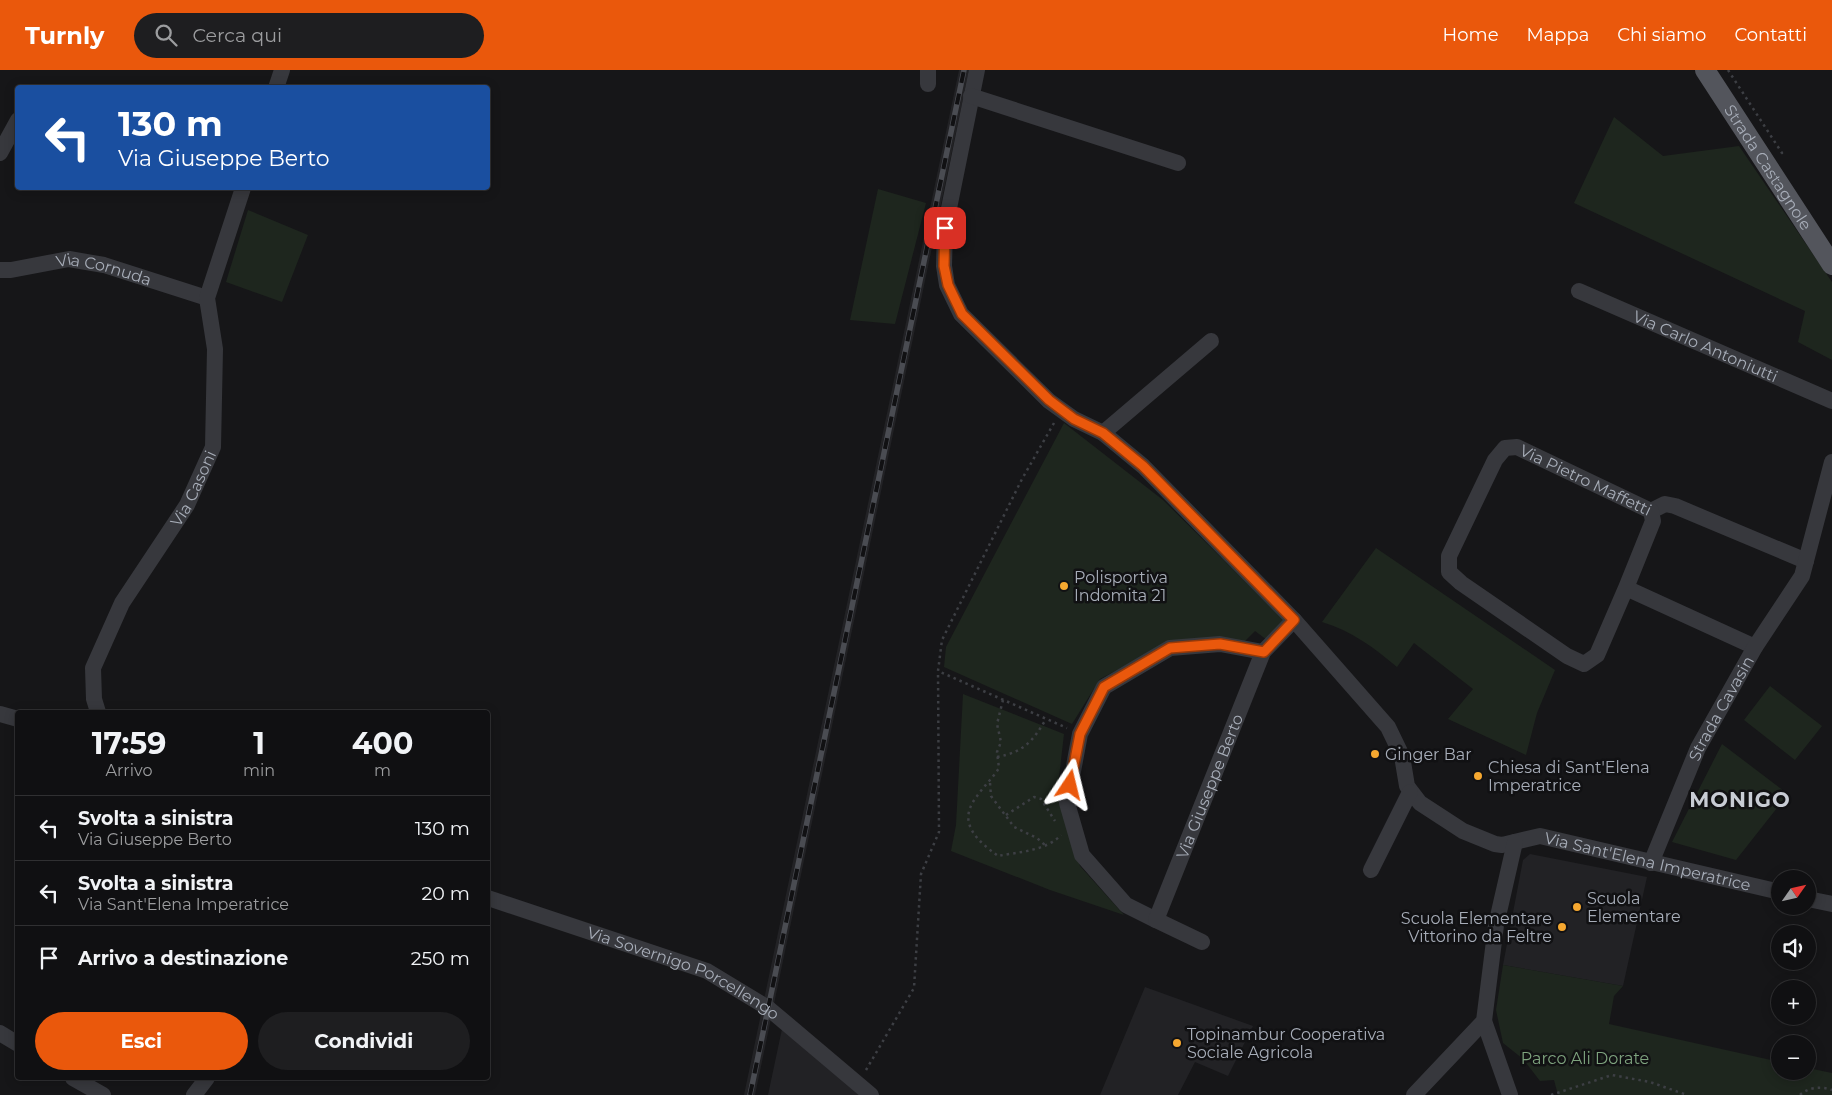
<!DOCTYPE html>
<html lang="it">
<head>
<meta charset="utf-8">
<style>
  body { margin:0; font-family:Montserrat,sans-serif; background:#1e1e20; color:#f1f3f6; height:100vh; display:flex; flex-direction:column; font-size:19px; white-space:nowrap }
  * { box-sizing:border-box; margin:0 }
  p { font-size:16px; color:#9c9d9f }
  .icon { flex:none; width:28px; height:28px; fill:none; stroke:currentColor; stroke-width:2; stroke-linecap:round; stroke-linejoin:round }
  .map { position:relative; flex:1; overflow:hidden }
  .drawer { position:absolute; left:15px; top:640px; width:475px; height:370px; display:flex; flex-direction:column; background:#101012; border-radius:5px; box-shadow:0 2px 12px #0003,0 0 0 1px #303032 }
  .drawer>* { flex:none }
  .hud { position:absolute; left:15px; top:15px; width:475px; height:105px; border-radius:5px; box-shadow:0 2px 12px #0003,0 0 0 1px #303032; background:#1a4fa0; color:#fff; overflow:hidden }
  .needle { width:32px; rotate:56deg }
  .tools { position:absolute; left:1771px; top:800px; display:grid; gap:10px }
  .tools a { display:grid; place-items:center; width:45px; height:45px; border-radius:50%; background:#101012; box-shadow:0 2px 12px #0003,0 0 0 1px #303032; font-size:25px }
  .pin { position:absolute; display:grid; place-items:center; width:42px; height:42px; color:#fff; margin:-21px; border-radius:10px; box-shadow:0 2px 8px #0006 }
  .me { position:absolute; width:55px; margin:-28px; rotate:10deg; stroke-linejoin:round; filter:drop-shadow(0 0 4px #0008) }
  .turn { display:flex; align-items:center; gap:18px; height:105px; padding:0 20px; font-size:22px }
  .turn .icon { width:65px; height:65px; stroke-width:2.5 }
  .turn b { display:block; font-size:35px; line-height:42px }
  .eta { display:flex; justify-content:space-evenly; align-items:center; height:85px; text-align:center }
  .eta b { font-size:30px; font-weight:700; line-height:35px }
  .cta { display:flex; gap:10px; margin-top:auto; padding:10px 20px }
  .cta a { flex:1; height:58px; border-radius:30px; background:#ea580c; color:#fff; font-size:20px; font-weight:700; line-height:58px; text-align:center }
  .cta a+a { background:#1e1e20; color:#f1f3f6 }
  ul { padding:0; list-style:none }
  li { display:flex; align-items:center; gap:15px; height:65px; padding:0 20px; border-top:1px solid #303032 }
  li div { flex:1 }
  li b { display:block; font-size:19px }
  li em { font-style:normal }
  header { display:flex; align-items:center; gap:30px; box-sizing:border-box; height:70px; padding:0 25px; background:#ea580c; color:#fff }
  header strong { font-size:24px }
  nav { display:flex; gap:28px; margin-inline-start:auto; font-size:18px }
  .search { width:350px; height:45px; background:#1e1e20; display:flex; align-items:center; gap:12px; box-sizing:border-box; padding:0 18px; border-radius:28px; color:#9c9d9f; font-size:19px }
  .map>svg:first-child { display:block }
</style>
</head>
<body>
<header>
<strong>Turnly</strong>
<div class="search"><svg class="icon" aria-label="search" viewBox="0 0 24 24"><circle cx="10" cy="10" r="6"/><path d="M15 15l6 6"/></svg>Cerca qui</div>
<nav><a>Home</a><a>Mappa</a><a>Chi siamo</a><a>Contatti</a></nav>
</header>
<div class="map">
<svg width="1832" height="1025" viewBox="0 0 1832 1025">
  <rect width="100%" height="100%" fill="#161618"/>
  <path fill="#222225" d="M959,0H969L755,1025H744Z
    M1530,784L1647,807L1623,916L1503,895L1523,790Z
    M1145,917L1253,956L1228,1006L1195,992L1178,1025H1100Z
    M782,959L861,1025H768Z"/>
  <path fill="#1e261e" d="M1614,47L1663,86L1739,76L1832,212V290L1798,272L1805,241L1574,133Z
    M878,119L926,133L895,254L850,250Z
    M248,140L308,165L282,232L226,212Z
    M1064,353L1163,430L1284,550L1267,570L1255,561L1244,572L1168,573L1100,609L1072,654L944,597L946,577Z
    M1376,478L1555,600L1537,643L1526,685L1448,649L1473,619L1414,573L1397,597C1373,577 1352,561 1322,552Z
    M1770,616L1822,656L1795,690L1744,650Z
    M963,624L1064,664L1057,725L1080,796L1124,845L1050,820L951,781L956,755Z
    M1722,674L1788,724L1736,790L1672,772Z
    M1503,895L1623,916L1614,926L1609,954L1780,992V1001H1808V998L1832,1003V1025H1558L1554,1010L1540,1011L1523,989L1503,973L1496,940Z"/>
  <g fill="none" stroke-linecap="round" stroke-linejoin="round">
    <path stroke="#3d3f44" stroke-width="2.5" stroke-dasharray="2.5 4" stroke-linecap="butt" d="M1728,0L1782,83L1779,85
      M1054,353L1022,409L942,570L938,601L1067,658
      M1003,630L997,654L1001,672L997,682L999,698C992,709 982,718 975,729C957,754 979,772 998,786C1018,782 1046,781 1061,765
      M997,687C1024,682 1033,671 1046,649
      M990,713L991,726L1014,757L1037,768L1045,775
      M1006,745L1034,727L1041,729L1055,751
      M866,1000L914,918L921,804L939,762L938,601
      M1551,1025L1612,1005L1650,1012L1687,1025
      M1800,1025C1809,1017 1820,1016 1832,1020"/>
    <g stroke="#37383d" stroke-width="16">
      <path id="s1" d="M977,0L945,158L944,196L947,215L961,244L1049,331L1074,349L1103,363L1143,396L1294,550L1388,657L1402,686L1407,716L1420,733L1463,761L1495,774L1502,775L1540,766L1780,822"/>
      <path d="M928,14V0"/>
      <path d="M276,18L282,0"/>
      <path d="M971,26L1178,93"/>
      <path d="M0,83L18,50"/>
      <path id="s2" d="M0,200H11L69,189L104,195L207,228"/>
      <path id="s3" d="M1579,221L1832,331"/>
      <path d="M1103,363L1211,271"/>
      <path d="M1651,441L1665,434L1675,436L1806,491"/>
      <path id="s4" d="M1626,518L1597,585L1584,594L1567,586L1461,513L1449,502V486L1495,390L1505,378L1517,377L1651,441L1653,451L1626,518L1755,577"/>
      <path id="s5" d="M98,642L94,629L93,598L122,533L187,435L213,377L215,279L207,228L243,118"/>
      <path d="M0,644L18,649"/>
      <path id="s6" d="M1651,793L1698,678L1755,577L1802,506L1832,392"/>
      <path d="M1371,800L1410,722"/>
      <path id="s7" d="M488,828L707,901L768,938L871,1025"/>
      <path d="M1808,829L1832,834"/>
      <path d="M1156,850L1126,835L1082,785L1067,733L1080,664L1104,617L1170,578L1220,574L1263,582"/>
      <path id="s8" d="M1202,872L1156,850L1263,582L1294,550"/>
      <path d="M1484,951L1510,1025"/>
      <path d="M0,963L18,974"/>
      <path d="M73,1008L103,1025"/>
      <path d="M194,1025L207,1008"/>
      <path d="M1414,1025L1484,951L1496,855L1515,772"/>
    </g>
    <path stroke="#53555c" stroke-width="20" id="s9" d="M1705,0L1832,195"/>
    <defs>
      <path id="rail" d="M750,1025L964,0"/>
    </defs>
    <use href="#rail" stroke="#4a4c52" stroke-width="5.5"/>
    <use href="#rail" stroke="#111113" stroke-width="4" stroke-dasharray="11" stroke-linecap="butt"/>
  </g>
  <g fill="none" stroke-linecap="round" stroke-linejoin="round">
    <defs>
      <path id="route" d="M945,158L944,196L948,215L962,244L1049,330L1074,349L1103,363L1143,396L1294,550L1264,582L1220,574L1170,578L1104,617L1080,664L1070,715"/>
    </defs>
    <use href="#route" stroke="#983908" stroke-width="12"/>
    <use href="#route" stroke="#ea580c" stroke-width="9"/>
  </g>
  <g fill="#f6a830" stroke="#111113" stroke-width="2">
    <circle cx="1064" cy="516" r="5"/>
    <circle cx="1375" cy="684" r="5"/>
    <circle cx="1478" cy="706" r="5"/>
    <circle cx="1577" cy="837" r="5"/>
    <circle cx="1562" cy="857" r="5"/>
    <circle cx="1177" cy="973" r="5"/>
  </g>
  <g text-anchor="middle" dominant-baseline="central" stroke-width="5" stroke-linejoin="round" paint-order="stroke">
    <g font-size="16" fill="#a7adb8" stroke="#111113">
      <text stroke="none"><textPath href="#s9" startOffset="116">Strada Castagnole</textPath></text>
      <text stroke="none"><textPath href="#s2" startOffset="106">Via Cornuda</textPath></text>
      <text stroke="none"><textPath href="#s3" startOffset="138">Via Carlo Antoniutti</textPath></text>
      <text stroke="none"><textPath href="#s4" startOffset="479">Via Pietro Maffetti</textPath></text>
      <text stroke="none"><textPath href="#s5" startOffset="251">Via Casoni</textPath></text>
      <text stroke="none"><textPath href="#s6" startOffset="170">Strada Cavasin</textPath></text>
      <text stroke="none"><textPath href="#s8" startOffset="195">Via Giuseppe Berto</textPath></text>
      <text stroke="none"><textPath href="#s1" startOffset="1174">Via Sant'Elena Imperatrice</textPath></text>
      <text stroke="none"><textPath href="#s7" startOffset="210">Via Sovernigo Porcellengo</textPath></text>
    </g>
    <g font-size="16" fill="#a7adb8" stroke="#111113" text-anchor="start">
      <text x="1074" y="507">Polisportiva<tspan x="1074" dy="18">Indomita 21</tspan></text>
      <text x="1385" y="684">Ginger Bar</text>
      <text x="1488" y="697">Chiesa di Sant'Elena<tspan x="1488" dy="18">Imperatrice</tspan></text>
      <text x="1587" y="828">Scuola<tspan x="1587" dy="18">Elementare</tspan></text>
      <text x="1552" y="848" text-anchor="end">Scuola Elementare<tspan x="1552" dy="18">Vittorino da Feltre</tspan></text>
      <text x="1187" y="964">Topinambur Cooperativa<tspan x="1187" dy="18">Sociale Agricola</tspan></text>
    </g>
    <g font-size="16" fill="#7ea37e" stroke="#111113">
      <text x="1585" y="988">Parco Ali Dorate</text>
    </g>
    <g font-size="21" font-weight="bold" letter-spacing="1" fill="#c8ccd4" stroke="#111113">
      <text x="1740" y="729">MONIGO</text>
    </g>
  </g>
</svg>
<div class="tools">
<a><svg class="needle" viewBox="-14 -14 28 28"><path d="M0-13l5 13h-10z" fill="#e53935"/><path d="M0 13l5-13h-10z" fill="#9c9d9f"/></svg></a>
<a><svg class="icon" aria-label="sound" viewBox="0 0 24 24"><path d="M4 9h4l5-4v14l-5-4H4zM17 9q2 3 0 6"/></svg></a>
<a>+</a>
<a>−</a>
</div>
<div class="pin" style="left:945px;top:158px;background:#d93025"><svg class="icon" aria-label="arrive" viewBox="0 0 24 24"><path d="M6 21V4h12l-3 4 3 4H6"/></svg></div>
<svg class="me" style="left:1070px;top:715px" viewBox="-20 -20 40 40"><path d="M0-17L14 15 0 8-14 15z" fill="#ea580c" stroke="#fff" stroke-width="4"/></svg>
<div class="hud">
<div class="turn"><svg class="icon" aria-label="left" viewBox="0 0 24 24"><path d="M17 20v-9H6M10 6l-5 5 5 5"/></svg><div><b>130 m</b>Via Giuseppe Berto</div></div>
</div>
<section class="drawer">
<div class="eta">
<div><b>17:59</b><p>Arrivo</p></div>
<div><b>1</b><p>min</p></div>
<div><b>400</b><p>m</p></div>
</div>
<ul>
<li><svg class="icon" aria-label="left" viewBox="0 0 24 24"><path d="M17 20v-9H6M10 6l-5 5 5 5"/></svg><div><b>Svolta a sinistra</b><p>Via Giuseppe Berto</p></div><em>130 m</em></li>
<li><svg class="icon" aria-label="left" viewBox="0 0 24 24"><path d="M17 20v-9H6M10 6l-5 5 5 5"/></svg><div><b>Svolta a sinistra</b><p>Via Sant'Elena Imperatrice</p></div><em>20 m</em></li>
<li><svg class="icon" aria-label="arrive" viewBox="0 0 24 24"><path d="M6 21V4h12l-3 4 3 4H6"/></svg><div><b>Arrivo a destinazione</b></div><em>250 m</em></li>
</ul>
<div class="cta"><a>Esci</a><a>Condividi</a></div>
</section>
</div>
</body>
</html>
